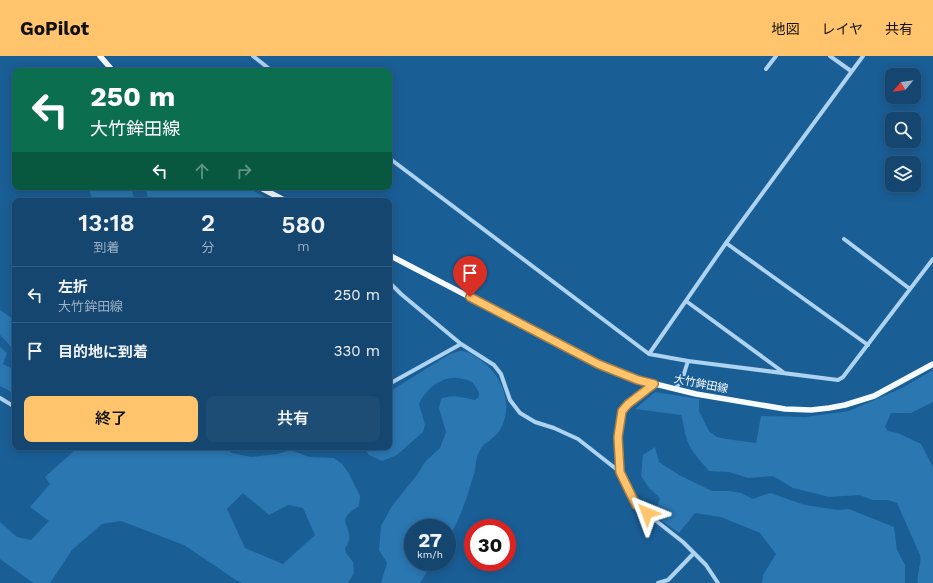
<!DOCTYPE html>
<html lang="ja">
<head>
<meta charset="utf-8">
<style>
  body { margin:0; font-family:"Work Sans","Noto Sans JP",sans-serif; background:#1d4d75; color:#f1f3f6; height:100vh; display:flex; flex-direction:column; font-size:15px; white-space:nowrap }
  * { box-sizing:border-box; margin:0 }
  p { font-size:13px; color:#9db1c3 }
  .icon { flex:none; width:22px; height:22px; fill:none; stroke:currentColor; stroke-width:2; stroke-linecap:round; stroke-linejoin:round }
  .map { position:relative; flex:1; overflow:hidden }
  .sheet { position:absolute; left:12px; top:142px; width:380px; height:252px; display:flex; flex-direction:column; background:#144670; border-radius:8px; box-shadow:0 2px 10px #0003,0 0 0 1px #335e83 }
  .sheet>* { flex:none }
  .banner { position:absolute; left:12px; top:12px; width:380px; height:122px; border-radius:8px; box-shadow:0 2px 10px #0003,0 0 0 1px #335e83; background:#0b6e4f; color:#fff; overflow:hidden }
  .needle { width:26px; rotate:241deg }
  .tools { position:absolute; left:885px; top:12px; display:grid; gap:8px }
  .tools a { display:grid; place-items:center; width:36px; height:36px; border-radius:8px; background:#144670; box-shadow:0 2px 10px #0003,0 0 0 1px #335e83; font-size:20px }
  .speed { position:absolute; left:404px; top:463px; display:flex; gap:8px; font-size:20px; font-weight:700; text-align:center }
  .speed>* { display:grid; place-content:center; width:52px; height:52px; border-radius:50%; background:#144670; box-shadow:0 2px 10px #0003,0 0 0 1px #335e83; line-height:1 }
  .speed small { font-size:10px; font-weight:400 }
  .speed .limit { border:6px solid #d22; background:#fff; color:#111 }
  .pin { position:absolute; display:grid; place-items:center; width:34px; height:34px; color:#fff; margin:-41px -17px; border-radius:50% 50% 50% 0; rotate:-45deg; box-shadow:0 0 4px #0007 }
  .pin .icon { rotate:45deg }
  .me { position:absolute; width:44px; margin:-22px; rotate:316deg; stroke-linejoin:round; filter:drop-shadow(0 0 3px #0008) }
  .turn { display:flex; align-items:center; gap:14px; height:84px; padding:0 12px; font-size:18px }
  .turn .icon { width:52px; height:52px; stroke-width:2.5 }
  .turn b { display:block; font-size:28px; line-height:34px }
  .lanes { display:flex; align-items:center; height:38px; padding:0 12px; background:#0003; justify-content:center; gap:20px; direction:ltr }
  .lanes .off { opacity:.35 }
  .eta { display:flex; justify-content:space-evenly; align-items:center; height:68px; text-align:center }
  .eta b { font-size:24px; font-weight:600; line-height:28px }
  .action { display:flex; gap:8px; margin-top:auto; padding:8px 12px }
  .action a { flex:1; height:46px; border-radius:8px; background:#ffc46c; color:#111; font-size:16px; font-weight:600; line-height:46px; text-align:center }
  .action a+a { background:#1d4d75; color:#f1f3f6 }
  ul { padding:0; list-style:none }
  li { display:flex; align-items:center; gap:12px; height:56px; padding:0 12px; border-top:1px solid #335e83 }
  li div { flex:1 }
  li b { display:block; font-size:15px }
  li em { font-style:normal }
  header { display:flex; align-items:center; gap:24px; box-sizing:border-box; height:56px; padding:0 20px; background:#ffc46c; color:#111 }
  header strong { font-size:19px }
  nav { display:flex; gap:22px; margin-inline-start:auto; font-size:14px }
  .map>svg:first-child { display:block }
</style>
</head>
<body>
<header>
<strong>GoPilot</strong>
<nav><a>地図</a><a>レイヤ</a><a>共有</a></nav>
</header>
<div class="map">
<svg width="933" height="527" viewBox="0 0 933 527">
  <rect width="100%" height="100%" fill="#1a5e96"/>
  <path fill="#2a77b2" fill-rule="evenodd" d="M88,131H131L135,145H93Z
    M146,131H247L272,145H148Z
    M0,254L15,264V297L7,286L0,279Z
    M0,291L7,297L3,308L15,314V340L8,334L0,330Z
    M460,295C469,295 474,300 482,305C503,321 514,349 500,374C495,383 483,386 479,396C476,401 476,408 475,414C468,438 461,463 447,484V472H413V506H433L420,527H381L387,507L379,494L381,470L392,450L417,419L425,406L440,392L446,376L439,352L441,343C451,337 465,342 475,344L479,341V337C477,333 475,329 472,326C469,324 465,323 463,323C445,317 426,332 419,348L425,369L423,376L397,399L382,405L369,399L363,391H389V361L392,334L450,298Z
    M933,314V346L911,357H891L885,371L888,375L898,377L921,388L933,411V527H918C916,518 922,509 920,499L897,447L888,444H873L859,439L829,441L793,432L773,420L748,422L729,416L709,415C701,405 691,396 687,384C684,376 684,367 681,359L635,353L655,336L699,343V355L709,375L717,381L726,383L756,387L761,360L805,361L849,355L902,332Z
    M72,391H175L177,392L178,391H222L232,397L251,401L277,398L291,394L309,401L334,402L342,408L348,416L360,440L359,450C355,453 348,457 346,461C342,470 356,478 345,492L346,497L353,506L354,517L348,527H242L236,524L184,489L121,465L102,468L72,494L50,527H33L0,503V466L17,481L31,484L49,465L30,451L50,428L45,421L75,394ZM243,437L269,459L288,449L303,452L315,479L283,508L245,492L227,453Z
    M655,391L659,406L679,419L712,435H728L741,437L753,443L770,437L805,449L838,454L849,453L894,471L897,494L905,509V527H762L763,519L776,498L760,477L721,461L695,457L679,477L655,460L660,442L649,432L641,420L643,399Z"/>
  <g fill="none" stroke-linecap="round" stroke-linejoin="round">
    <path stroke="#aed3f0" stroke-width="4" d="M253,0L272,15
      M830,0L851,15
      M766,13L776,0
      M389,102L649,298L688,305L838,324L843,321L933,203
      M844,183L910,233
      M726,187L868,289
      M389,226L401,238L461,288L494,309L501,318L510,344L520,357L535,366L554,372L578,383L620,416L636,449L683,486L706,509L718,527
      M686,245L783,316
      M649,298L726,187L863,0
      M389,328L461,288
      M675,333L682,324L688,305
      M0,342L15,351
      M620,416C619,403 615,365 623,354C630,343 644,336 654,328
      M658,527L668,524L694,497"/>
    <path stroke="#f6fbff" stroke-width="5.5" d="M100,0L113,15
      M259,131L286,145
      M389,199L598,308L639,324L696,338L785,353L811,354L829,352L845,349L874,340L933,308"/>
  </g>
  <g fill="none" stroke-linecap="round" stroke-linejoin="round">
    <defs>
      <path id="route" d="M470,241L598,308L638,324L654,328L628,348L622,355L618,381L620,416L636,449L647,457"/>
    </defs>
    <use href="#route" stroke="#a67f46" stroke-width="10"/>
    <use href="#route" stroke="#ffc46c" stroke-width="7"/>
  </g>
  <g text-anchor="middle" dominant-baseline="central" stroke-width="4" stroke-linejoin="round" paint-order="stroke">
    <g font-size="11" fill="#fff" stroke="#1a5e96">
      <text transform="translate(701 328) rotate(11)">大竹鉾田線</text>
    </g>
  </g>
</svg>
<div class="tools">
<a><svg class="needle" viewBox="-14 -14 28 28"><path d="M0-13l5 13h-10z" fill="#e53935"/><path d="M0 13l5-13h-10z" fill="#9db1c3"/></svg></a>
<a><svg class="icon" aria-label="search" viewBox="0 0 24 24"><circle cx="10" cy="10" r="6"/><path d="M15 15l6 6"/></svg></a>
<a><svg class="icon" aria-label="layers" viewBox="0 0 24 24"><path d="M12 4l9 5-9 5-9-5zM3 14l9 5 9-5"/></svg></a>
</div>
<div class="speed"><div>27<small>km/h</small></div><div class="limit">30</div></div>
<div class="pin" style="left:470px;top:241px;background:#d93025"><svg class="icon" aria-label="arrive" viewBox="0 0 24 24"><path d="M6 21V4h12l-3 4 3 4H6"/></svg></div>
<svg class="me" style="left:647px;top:457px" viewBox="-20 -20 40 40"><path d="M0-17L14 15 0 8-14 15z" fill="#ffc46c" stroke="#fff" stroke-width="4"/></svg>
<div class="banner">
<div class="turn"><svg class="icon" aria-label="left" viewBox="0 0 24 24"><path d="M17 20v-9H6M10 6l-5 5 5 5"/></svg><div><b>250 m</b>大竹鉾田線</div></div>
<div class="lanes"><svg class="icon" aria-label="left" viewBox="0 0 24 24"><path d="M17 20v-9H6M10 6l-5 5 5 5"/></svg><svg class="icon off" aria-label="ahead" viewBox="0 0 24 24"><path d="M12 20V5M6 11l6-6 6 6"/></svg><svg class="icon off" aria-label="right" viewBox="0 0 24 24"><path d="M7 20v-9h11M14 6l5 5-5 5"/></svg></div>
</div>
<section class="sheet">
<div class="eta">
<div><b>13:18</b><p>到着</p></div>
<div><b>2</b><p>分</p></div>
<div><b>580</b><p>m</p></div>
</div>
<ul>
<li><svg class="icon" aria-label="left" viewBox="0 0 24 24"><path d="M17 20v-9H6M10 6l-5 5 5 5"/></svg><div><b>左折</b><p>大竹鉾田線</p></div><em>250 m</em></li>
<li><svg class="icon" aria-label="arrive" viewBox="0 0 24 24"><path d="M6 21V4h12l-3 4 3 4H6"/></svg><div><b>目的地に到着</b></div><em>330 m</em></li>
</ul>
<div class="action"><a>終了</a><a>共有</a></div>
</section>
</div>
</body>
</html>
